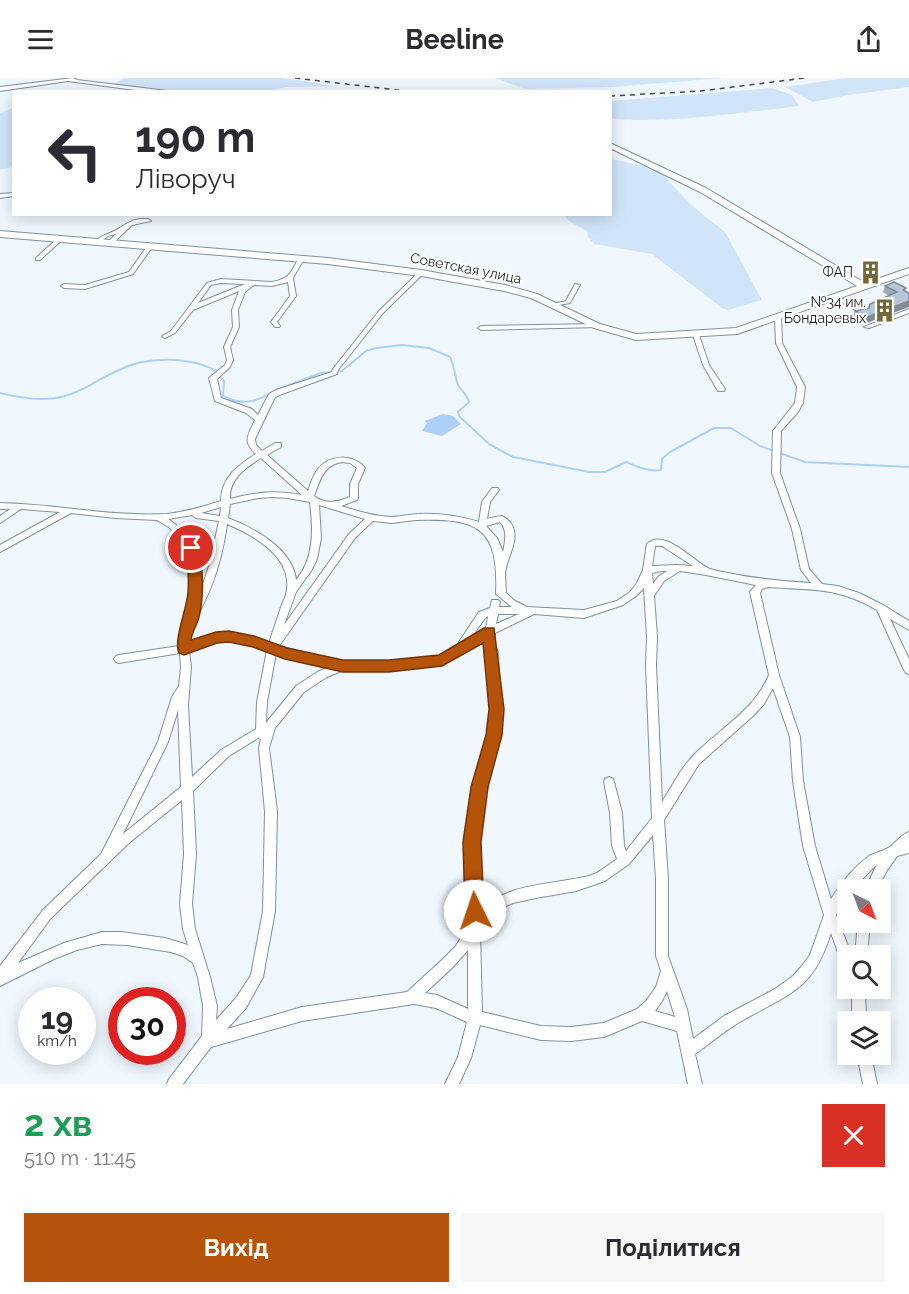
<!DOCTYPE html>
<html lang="uk">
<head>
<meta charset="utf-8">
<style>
  body { margin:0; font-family:Raleway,sans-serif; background:#f7f7f7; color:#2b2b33; height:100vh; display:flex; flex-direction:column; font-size:22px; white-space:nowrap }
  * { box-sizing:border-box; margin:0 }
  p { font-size:20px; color:#7c7c81 }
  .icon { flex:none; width:33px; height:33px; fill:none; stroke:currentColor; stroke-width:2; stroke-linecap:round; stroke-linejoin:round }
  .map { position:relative; height:1006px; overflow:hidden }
  .details { display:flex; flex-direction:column; background:#fff; flex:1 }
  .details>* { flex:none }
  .guide { position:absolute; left:12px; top:12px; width:600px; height:126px; border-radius:0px; box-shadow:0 3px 15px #0003; background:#fff; color:#2b2b33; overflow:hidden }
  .needle { width:39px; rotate:138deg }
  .buttons { position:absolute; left:837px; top:801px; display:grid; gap:12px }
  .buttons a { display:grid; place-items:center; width:54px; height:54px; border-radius:0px; background:#fff; box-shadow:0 3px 15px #0003; font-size:30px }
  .speed { position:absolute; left:18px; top:909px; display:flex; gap:12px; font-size:30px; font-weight:700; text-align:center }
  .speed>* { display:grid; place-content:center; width:78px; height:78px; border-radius:50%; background:#fff; box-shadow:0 3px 15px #0003; line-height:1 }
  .speed small { font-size:15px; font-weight:400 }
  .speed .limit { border:9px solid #d22; background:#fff; color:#111 }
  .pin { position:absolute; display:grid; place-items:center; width:51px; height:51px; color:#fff; margin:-26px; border:3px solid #fff; border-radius:50%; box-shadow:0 2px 6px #0007 }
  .me { position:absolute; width:66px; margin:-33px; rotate:356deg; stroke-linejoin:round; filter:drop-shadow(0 0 4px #0008) }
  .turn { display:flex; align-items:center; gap:21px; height:126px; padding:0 24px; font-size:27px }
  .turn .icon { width:78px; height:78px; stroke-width:2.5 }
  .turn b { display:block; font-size:42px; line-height:51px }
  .round { display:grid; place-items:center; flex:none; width:63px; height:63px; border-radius:0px; background:#f7f7f7 }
  .summary { display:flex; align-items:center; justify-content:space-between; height:102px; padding:0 24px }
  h1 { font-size:36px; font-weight:700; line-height:45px; color:#1e9e55 }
  .action { display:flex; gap:12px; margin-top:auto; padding:12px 24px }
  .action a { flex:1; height:69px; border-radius:0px; background:#b45309; color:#fff; font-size:24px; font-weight:700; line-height:69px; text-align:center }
  .action a+a { background:#f7f7f7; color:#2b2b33 }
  header { display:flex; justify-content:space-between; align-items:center; height:78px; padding:0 24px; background:#fff; font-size:27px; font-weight:700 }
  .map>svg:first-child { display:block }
</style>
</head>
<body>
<header><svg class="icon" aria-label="menu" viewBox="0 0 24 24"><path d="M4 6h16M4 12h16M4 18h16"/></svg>Beeline<svg class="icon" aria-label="share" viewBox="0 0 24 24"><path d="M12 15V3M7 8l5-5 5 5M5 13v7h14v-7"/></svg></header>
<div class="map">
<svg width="909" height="1006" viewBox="0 0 909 1006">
  <rect width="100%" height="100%" fill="#f0f7fe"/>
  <path fill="#d1e5fa" d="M124,0H282L336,8L286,9L263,14H190L114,6Z
    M495,0H724L613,9L525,11Z
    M846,0H909V9L848,17L813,24L785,9Z
    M772,10L792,17L799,28C737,35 673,45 611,41V23Z
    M13,30V89L0,92V35Z
    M611,81L658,91L690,126L725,154L762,222L728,232L722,230L652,176L594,166L588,159L587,153L569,143L564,137L610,136Z"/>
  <path fill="#add1f6" d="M443,336L453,338L461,346L442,358L422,353L427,345L425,343Z"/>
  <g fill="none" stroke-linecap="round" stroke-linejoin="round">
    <path stroke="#add1f6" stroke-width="2" d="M219,298L224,303L223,318C240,327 254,325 271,315
      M276,312L321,295L342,293L366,273L376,270L402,267L429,270L450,279C455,290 455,300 458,307C462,314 467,316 469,324L458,334L459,338L489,366L513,379L589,394H605L626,384C638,389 648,394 661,392L662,381L670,374L714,350H731L760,368L805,384L909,389
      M0,315C21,320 43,324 65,318C84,313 100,300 119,292C146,278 191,278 218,294"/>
    <defs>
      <path id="street" d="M14,115V118L0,120V116Z
        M140,141H148L151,143L132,147L112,166L107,165L116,156L108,158L99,165L94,164C104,155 112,156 121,149C128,145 132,142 140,141Z
        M58,160L63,161L40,182H36V180Z
        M148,167L153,168L133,196L85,211L64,210L61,208L64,206L85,207L129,194Z
        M299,180L304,181L293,200L296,218L277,244L280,248L279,249H275L271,244L290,218L288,204L272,208L254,207L245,214L238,232L239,249L230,269L233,282L230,289L217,301L221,320L252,331L258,337L269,316L276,312L332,294L333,291L379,233L419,194H423V196L383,235L338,292L337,296L282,316L275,319L255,361L256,367L262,373L275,365H281V369L267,377L308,413C311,405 313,397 318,391C330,376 353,376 365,390L358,406V420L357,422L341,428C357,433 373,438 391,439C400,439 409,436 419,436C439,435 459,438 479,444L482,424L492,410H498L499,412L490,424L487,441C491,440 498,438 502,438C504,439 508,442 510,444C521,458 509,476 506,490C504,497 506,507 506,515L515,523L527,529L584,532L617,523L630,514L637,505L643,492L647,466C664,449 694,484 710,491C716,493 723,494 728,495C756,501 783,503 811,505L801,492L792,451L772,395L773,353L795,325L797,309L776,265L775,239L778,237L781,239L782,265L805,309L803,325L798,334L781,353L780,395L800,451L809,491L822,506L838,508L859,515L883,527L909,543V552L890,541L909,581V596L906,595L904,592L877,532C838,509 812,512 768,509L762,511L760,515L779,597L800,659L803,703L815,768L831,821C841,805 854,789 869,778C876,774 885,773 891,768C897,763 901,757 909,754V775L897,778L886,794L877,812H865L877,786L852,812H848V818L836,837L852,878H848V889L843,888L831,855C813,911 793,914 745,941C727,951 712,964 695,976L702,1006H688L677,953L642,943L604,959L571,963L541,962L480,947L471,980L459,1006H445L458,979L467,944L436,930L414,926L302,943L211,969L183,1006H167L169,1001L202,958L203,928L198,899L193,885L183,878L171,874L127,867L102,866L77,872L54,881L0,908V888L43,832L101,776L158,664L172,619L179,608L181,589L180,575L119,585L116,584L114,581L116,578L119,577L179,568L190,525L192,496L190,482L186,470L180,460L170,450L157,442L115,440L71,435L0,474V467L60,434L21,431L0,445V438L10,431H0V425C56,426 111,439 167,436C186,434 204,428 221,423C221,400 238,387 256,376C242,363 248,358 255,342L246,335L215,323L209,300L225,287L227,282L224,269L233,249L232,232L239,213L193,232L175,255L165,260L162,258L171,253L207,205L221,201L272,204C291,200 290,195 299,180ZM221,205L245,206L198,225L211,207ZM261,380L302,417C276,412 256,414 230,421C229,401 245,390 261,380ZM342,384L350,385L357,390L350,406V419C336,424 327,427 314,418C320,403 323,387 342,384ZM273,419L288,420L310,424C313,452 315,479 296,502C293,471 254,450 228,440L230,426L258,420ZM319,427L365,441L349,456L284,547L296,514L311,493L317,481L321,460ZM221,429L220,438L201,435ZM192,437L196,440L219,443L210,485L201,512C202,483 193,457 168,441ZM415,442C478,440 499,449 496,516L512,529H499L500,524L498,522H492L490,530L479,534L455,570L440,578L389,584H343L279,568L355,460L373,443L392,445ZM500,444C508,452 505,464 503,474L497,460L486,448ZM227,446C253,457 291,478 287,511C287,517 283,523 281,529C277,541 273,553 269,565C253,559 234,552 217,555C208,557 198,562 189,565C193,543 203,529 211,509C219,489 224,468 227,446ZM655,468H662L693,488L677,487L652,488ZM662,493H667L658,499L653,506L652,495ZM680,493L706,497L756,507L750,514L769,597C753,634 720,650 693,678C680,691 672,709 662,724L656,588L657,558L654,518L664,503ZM644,510L647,558L646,588L652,740L626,773L624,768L622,735L614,704L613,701L609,699L605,701L604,704L610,735L612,768L617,781L597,795L589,798C553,807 506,804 479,834L478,764L486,709L499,657L501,631L498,574L494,564L495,555L534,536L584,540L623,527L636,518ZM498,536H519L496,546ZM488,538L486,551L471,560L485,540ZM485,561L484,564L488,574L491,631L489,657L474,709L466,764L467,851L455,869L443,881L407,914L302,929L227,951L246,930L263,899L275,833L277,733L269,670L275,650L304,614L327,599L344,592H389L442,586ZM229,562L253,567L267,572L257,624L256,651L221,672L192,699L188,627L191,589L189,573L217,563ZM276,575L330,589L319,593L296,608L266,645L267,624ZM773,610L790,659L793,703L803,768L824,837L810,877L801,889L793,898L775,911L724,938L693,961L687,931L668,878V801L664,742L699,686L754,637L764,626ZM178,632L181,709L123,756L168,664ZM258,660L261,661L259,670L265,733L263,833L251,897L236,920L216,942L217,928L210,899L195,851L192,826L196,776L193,713L229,678ZM182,722L184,776L180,826L183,851L188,867L165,860L121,854H102L64,865L18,885L51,840L129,765ZM653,757L656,801V878L661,893L656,909L646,923L637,931L604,945L571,949L541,948L482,934L480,854L492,839L504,829L513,825L536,820L576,813L605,803L629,786ZM468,872V931L437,917L425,915L452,890ZM667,913L675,939L655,933L662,923Z
        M575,206L580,207L570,225L553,228V226L566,223Z
        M832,217H836L866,234L861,235L832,219Z
        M909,231V235L869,250L864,249Z
        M597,246L599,247V249L481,252L478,250L481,248Z
        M696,255L699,257L709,287L725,311L724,313H718L703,287L693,257Z
        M858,844H870L867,878H855Z
        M852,910H865L866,944H852Z
        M857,976H871L877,1006H863Z"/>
      <path id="secondary" d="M73,0L77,2L176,14H150L68,3L0,13V9Z
        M610,65L706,110L865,205L909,190V196L737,256L636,262L594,250L531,220L504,213L421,198L328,186L0,159V153L328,180L421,192L505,207L537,216L600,246L636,256L736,250L857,208L700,114L610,70Z"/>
    </defs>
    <use href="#street" stroke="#81909f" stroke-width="2"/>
    <use href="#secondary" stroke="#81909f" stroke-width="2"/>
    <use href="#street" fill="#fff" fill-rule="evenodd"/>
    <use href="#secondary" fill="#fff" fill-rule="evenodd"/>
    <path stroke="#44494f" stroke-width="1.5" stroke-dasharray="5 5" stroke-linecap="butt" d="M295,0L414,14
      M610,18L701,13L805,0"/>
  </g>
  <path fill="#9dabb9" d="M885,208L906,210L905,213L864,246L852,240L855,233L868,230L870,226L889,218L883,214Z"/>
  <path fill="#808b96" d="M909,223V229L864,246L867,239Z"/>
  <path fill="#b7c7d7" stroke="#808b96" stroke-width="1.5" d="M894,204L906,210L903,212L909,215V223L867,239L855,233L869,230L870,226L897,214L885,208Z"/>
  <path fill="#b45309" stroke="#753606" stroke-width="1.5" d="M191,466L198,470C203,492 204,518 199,539C197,547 192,554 191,562L216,554L229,553L254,558L287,570L343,582H389L439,577L484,550H494L504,631L502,657L488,709L481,764L484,833L481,839L475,842L468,839L465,833L463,764L471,709L486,657L489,631L483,565L442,588L389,594H343L285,581L253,569L229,564L217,565L184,577L179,575C173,563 187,531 188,514C189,499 188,484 185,470Z"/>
  <defs>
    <symbol id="building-bare" viewBox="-9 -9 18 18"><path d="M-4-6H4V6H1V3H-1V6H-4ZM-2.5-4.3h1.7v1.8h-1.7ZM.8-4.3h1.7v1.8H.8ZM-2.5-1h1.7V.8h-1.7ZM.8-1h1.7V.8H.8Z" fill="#716835" stroke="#fff" stroke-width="2.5" paint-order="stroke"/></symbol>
  </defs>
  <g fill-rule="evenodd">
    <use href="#building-bare" x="854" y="178" width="33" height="33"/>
    <use href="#building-bare" x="868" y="216" width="33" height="33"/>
  </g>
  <g text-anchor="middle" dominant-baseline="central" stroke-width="4.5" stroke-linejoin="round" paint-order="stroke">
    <g font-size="14" fill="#1b2026" stroke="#fff">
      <text transform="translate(466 190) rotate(11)">Советская улица</text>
    </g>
    <g font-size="14" fill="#1b2026" stroke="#fff" text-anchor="end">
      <text x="853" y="194">ФАП</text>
      <text x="866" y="224">№34 им.<tspan x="866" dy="16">Бондаревых</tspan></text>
    </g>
  </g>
</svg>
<div class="buttons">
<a><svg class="needle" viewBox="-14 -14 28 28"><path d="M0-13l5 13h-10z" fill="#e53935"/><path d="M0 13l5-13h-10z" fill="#7c7c81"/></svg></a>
<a><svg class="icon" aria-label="search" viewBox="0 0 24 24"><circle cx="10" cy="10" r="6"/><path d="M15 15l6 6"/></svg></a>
<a><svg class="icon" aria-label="layers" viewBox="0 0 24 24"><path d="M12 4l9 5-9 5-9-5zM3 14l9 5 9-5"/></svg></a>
</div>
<div class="speed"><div>19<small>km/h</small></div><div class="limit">30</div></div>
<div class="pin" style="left:191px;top:470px;background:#d93025"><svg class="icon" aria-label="arrive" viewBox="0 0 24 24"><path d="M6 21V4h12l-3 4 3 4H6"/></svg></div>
<svg class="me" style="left:475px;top:833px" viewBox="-20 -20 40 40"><circle r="19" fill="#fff"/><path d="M0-13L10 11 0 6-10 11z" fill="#b45309"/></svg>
<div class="guide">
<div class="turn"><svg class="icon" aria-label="left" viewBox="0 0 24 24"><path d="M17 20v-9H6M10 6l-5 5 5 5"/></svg><div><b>190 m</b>Ліворуч</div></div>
</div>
</div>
<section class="details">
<div class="summary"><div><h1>2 хв</h1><p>510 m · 11:45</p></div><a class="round" style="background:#d93025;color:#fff"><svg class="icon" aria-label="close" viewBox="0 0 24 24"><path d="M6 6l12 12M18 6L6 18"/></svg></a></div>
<div class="action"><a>Вихід</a><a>Поділитися</a></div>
</section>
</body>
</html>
